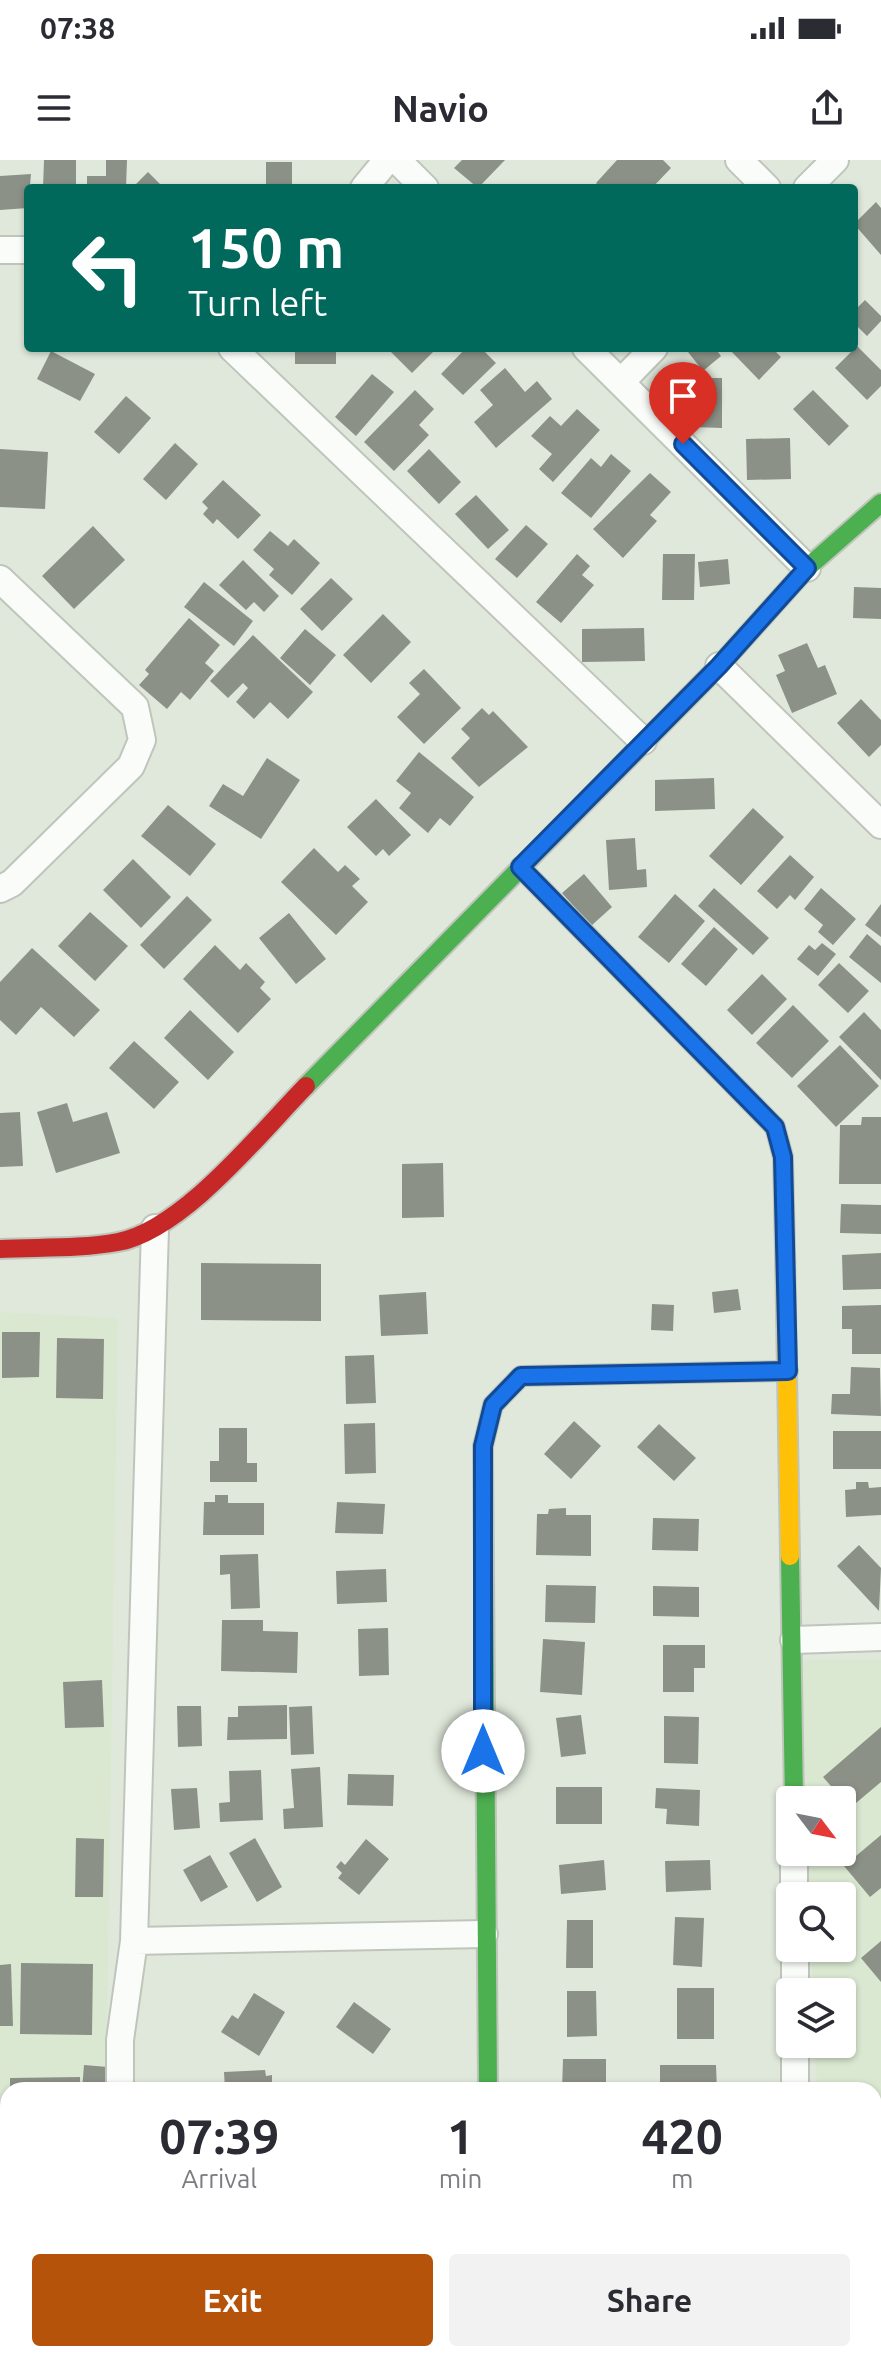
<!DOCTYPE html>
<html lang="en">
<head>
<meta charset="utf-8">
<style>
  body { margin:0; font-family:Ubuntu,sans-serif; background:#f2f2f3; color:#2b2b33; height:100vh; display:flex; flex-direction:column; font-size:30px; white-space:nowrap }
  * { box-sizing:border-box; margin:0 }
  p { font-size:26px; color:#7c7c81 }
  .icon { flex:none; width:44px; height:44px; fill:none; stroke:currentColor; stroke-width:2; stroke-linecap:round; stroke-linejoin:round }
  .map { position:relative; flex:1; overflow:hidden }
  .side { position:absolute; left:0px; top:1922px; width:882px; height:280px; display:flex; flex-direction:column; background:#fff; border-radius:24px 24px 0 0; box-shadow:0 2px 6px #0004 }
  .side>* { flex:none }
  .top-card { position:absolute; left:24px; top:24px; width:834px; height:168px; border-radius:8px; box-shadow:0 2px 6px #0004; background:#00695c; color:#fff; overflow:hidden }
  .needle { width:52px; rotate:122deg }
  .fabs { position:absolute; left:776px; top:1626px; display:grid; gap:16px }
  .fabs a { display:grid; place-items:center; width:80px; height:80px; border-radius:8px; background:#fff; box-shadow:0 2px 6px #0004; font-size:40px }
  .pin { position:absolute; display:grid; place-items:center; width:68px; height:68px; color:#fff; margin:-82px -34px; border-radius:50% 50% 50% 0; rotate:-45deg; box-shadow:0 0 8px #0007 }
  .pin .icon { rotate:45deg }
  .me { position:absolute; width:88px; margin:-44px; rotate:0deg; stroke-linejoin:round; filter:drop-shadow(0 0 6px #0008) }
  .turn { display:flex; align-items:center; gap:28px; height:168px; padding:0 32px; font-size:36px }
  .turn .icon { width:104px; height:104px; stroke-width:2.5 }
  .turn b { display:block; font-size:56px; line-height:68px }
  .eta { display:flex; justify-content:space-evenly; align-items:center; height:136px; text-align:center }
  .eta b { font-size:48px; font-weight:700; line-height:56px }
  .button { display:flex; gap:16px; margin-top:auto; padding:16px 32px }
  .button a { flex:1; height:92px; border-radius:8px; background:#b45309; color:#fff; font-size:32px; font-weight:700; line-height:92px; text-align:center }
  .button a+a { background:#f2f2f3; color:#2b2b33 }
  .status { display:flex; justify-content:space-between; align-items:center; height:56px; padding:0 40px; background:#fff; direction:ltr }
  .status svg { height:22px; fill:currentColor }
  header { display:flex; justify-content:space-between; align-items:center; height:104px; padding:0 32px; background:#fff; font-size:36px; font-weight:700 }
  .map>svg:first-child { display:block }
</style>
</head>
<body>
<div class="status"><b>07:38</b><svg viewBox="0 0 49 12"><path d="M0 12V9h3v3zM5 12V6h3v6zM10 12V3h3v9zM15 12V0h3v12zM26 1h20v11H26zM47 4h2v5h-2z"/></svg></div>
<header><svg class="icon" aria-label="menu" viewBox="0 0 24 24"><path d="M4 6h16M4 12h16M4 18h16"/></svg>Navio<svg class="icon" aria-label="share" viewBox="0 0 24 24"><path d="M12 15V3M7 8l5-5 5 5M5 13v7h14v-7"/></svg></header>
<div class="map">
<svg width="881" height="2202" viewBox="0 0 881 2202">
  <rect width="100%" height="100%" fill="#e0e8db"/>
  <path fill="#dae8d1" d="M0,1152L118,1158L106,1930H8V2194H102V2202H0Z
    M801,1500H881V1945H874V1930H817L815,1884H842V1832H813L811,1788H842V1736H810L808,1692H842V1640H806Z"/>
  <path fill="#8b9187" d="M44,0H76V28H43Z
    M106,0H127L126,28H87V16H106Z
    M462,0H505L478,28L454,8Z
    M617,0H663L671,8L652,28H601L596,23Z
    M266,2H292V28H266Z
    M148,12L164,28H132Z
    M31,14L28,48L0,50V16Z
    M876,42L881,48V95L854,64Z
    M865,140L881,156V161L867,176L854,163V151Z
    M857,186L881,210V226L867,240L835,208Z
    M295,188H336V204H295Z
    M387,188H437L412,213Z
    M466,188H481L496,203L463,235L441,214Z
    M693,188H715L721,196L703,211L688,192Z
    M728,188H772L781,197L759,220Z
    M51,191L95,214L80,241L37,219Z
    M505,208L525,232L537,221L552,239L496,288L474,262L493,245L480,230Z
    M372,214L394,232L356,276L335,257Z
    M694,218H722V268L693,267Z
    M415,230L434,249L419,265L429,275L394,311L364,282Z
    M813,230L849,266L829,286L793,249Z
    M126,236L151,258L119,294L94,272Z
    M577,249L600,270L553,322L539,309L552,294L531,276L550,256L561,266Z
    M790,278L791,319L747,320L746,279Z
    M175,283L198,304L166,340L143,319Z
    M0,289L48,292L45,349L0,347Z
    M429,289L461,322L439,344L407,311Z
    M611,294L631,311L591,358L561,333L591,298L601,307Z
    M650,313L671,332L650,355L657,361L623,398L593,369Z
    M223,320L261,355L238,379L217,359L213,364L203,354L208,348L202,342Z
    M476,335L509,370L488,389L455,354Z
    M526,365L548,384L517,418L495,399Z
    M93,366L125,400L74,449L42,416Z
    M270,371L288,386L294,379L320,403L292,435L269,415L274,409L253,390Z
    M577,394L590,406L582,415L594,425L561,463L536,442Z
    M663,394H695L694,440H662Z
    M728,399L730,424L700,427L698,402Z
    M243,400L279,436L264,452L254,442L246,450L219,425Z
    M331,418L353,439L322,471L300,449Z
    M204,422L253,461L234,486L184,447Z
    M854,427L881,428V459L853,458Z
    M383,454L411,482L371,523L343,495Z
    M189,458L220,485L205,503L214,511L190,540L181,532L167,549L139,525L149,514L145,510Z
    M644,468L645,501L582,502V469Z
    M305,469L336,495L310,525L280,498Z
    M253,475L313,532L288,559L270,542L254,559L236,542L248,528L243,523L228,538L210,521Z
    M807,483L818,508L825,505L837,534L792,553L776,515L785,511L778,495Z
    M424,509L461,548L424,584L397,557L420,534L409,523Z
    M861,539L881,560V585L869,597L837,563Z
    M482,548L489,555L493,551L528,587L479,627L451,598L470,578L461,569Z
    M419,592L474,637L450,666L440,658L428,673L399,648L411,633L396,621Z
    M267,598L300,620L261,679L209,646L223,624L243,636Z
    M714,618L715,649L655,651V620Z
    M376,639L411,675L389,696L383,689L376,696L347,667Z
    M168,645L216,684L190,716L141,676Z
    M753,648L784,677L741,725L709,696Z
    M635,678L637,710L646,709L647,727L609,730L606,680Z
    M314,688L338,712L345,705L360,719L352,726L368,742L336,775L281,722Z
    M790,695L814,717L795,740L790,735L777,749L757,731Z
    M133,699L171,737L141,768L103,730Z
    M584,714L612,747L591,766L562,733Z
    M714,728L769,778L753,795L698,746Z
    M821,728L856,759L833,785L818,772L823,765L804,749Z
    M675,734L705,761L669,803L638,777Z
    M187,736L212,760L164,809L140,785Z
    M881,744V777L865,765Z
    M90,752L128,786L95,821L58,786Z
    M289,753L326,799L296,824L259,778Z
    M714,767L738,789L706,826L681,804Z
    M867,774L881,786V823L849,797Z
    M822,783L836,794L818,816L797,799L809,785L815,790Z
    M215,785L240,810L246,803L265,822L260,828L271,839L238,873L183,819Z
    M32,788L100,850L74,877L41,847L16,875L0,860V822Z
    M839,803L869,831L848,853L818,825Z
    M762,814L787,839L752,875L727,850Z
    M793,845L829,881L792,918L756,883Z
    M190,850L234,892L208,920L164,878Z
    M864,852L881,870V920L839,877Z
    M134,881L179,922L154,949L109,908Z
    M840,885L879,926L836,967L797,926Z
    M67,943L73,962L107,952L120,993L56,1013L37,952Z
    M20,952L23,1006L0,1007V953Z
    M862,957H881V1024H839L840,965H861Z
    M443,1003L444,1057L402,1058V1004Z
    M841,1044L881,1045V1074L840,1073Z
    M881,1093V1129L843,1130L842,1095Z
    M201,1103L321,1104V1161L201,1160Z
    M738,1129L741,1150L714,1153L712,1132Z
    M426,1132L428,1174L381,1176L379,1135Z
    M652,1144L674,1145L673,1171L651,1170Z
    M881,1145V1194H852V1169H842V1146Z
    M2,1172H40L39,1217L2,1218Z
    M57,1178L104,1179L103,1239L56,1238Z
    M374,1195L376,1243L346,1244L345,1196Z
    M851,1207L880,1208L881,1256L831,1254L832,1234H850Z
    M574,1261L601,1286L571,1319L544,1294Z
    M375,1263L376,1313L345,1314L344,1264Z
    M659,1264L696,1298L674,1321L637,1287Z
    M219,1268H247V1303H257V1322H210V1301H219Z
    M833,1271H881V1309H833Z
    M856,1322H868L869,1328L881,1327V1355L846,1357L845,1330L856,1329Z
    M215,1335H228V1343H264V1375H203L204,1342H215Z
    M337,1342L385,1344L383,1374L335,1373Z
    M566,1348V1355H591V1396L536,1395L537,1354H548L549,1349Z
    M653,1358L699,1359L698,1391L652,1390Z
    M859,1385L881,1408L879,1451L837,1406Z
    M258,1394L260,1448L231,1449L230,1414L220,1415V1395Z
    M386,1409L387,1442L337,1444L336,1411Z
    M546,1425L596,1426L595,1463L545,1462Z
    M653,1426L699,1427V1457L653,1456Z
    M222,1460H263V1471L298,1472L297,1513L221,1511Z
    M388,1468L389,1515L359,1516L358,1469Z
    M543,1479L585,1482L582,1535L540,1532Z
    M663,1485H705V1508H694V1532H663Z
    M102,1520L104,1567L65,1568L63,1522Z
    M287,1545V1579L227,1580L228,1557H238V1546Z
    M177,1546H201L202,1586L178,1587Z
    M312,1546L314,1594L291,1595L289,1547Z
    M581,1555L586,1594L561,1597L556,1558Z
    M664,1556L699,1557L698,1604L664,1603Z
    M881,1567V1622L850,1648L823,1617Z
    M320,1607L323,1667L284,1669L283,1649L294,1648L291,1609Z
    M261,1610L263,1660L220,1662L219,1643L230,1642L229,1611Z
    M348,1614L394,1615L393,1646L347,1645Z
    M556,1627H602V1664H556Z
    M197,1628L200,1668L174,1670L171,1629Z
    M656,1628L700,1630L699,1666L666,1664L667,1649L655,1648Z
    M881,1675V1728L870,1737L844,1706Z
    M76,1678L104,1679L103,1737H75Z
    M255,1678L282,1727L257,1742L229,1693Z
    M366,1679L389,1699L359,1735L338,1718L342,1713L336,1707L341,1701L345,1705Z
    M210,1695L228,1727L201,1742L183,1710Z
    M604,1700L606,1730L561,1734L559,1705Z
    M710,1700L711,1730L666,1732L665,1701Z
    M675,1757L704,1758L702,1807L673,1805Z
    M567,1760H593V1808H566Z
    M881,1781V1822L861,1798Z
    M21,1803L93,1804L92,1875L20,1874Z
    M11,1804L13,1866H0V1805Z
    M677,1828H714V1879H677Z
    M567,1831H596L597,1876L567,1877Z
    M254,1833L285,1852L259,1896L221,1872L232,1855L238,1859Z
    M354,1842L391,1869L373,1894L336,1867Z
    M563,1899H606V1930H562Z
    M84,1905L108,1907L106,1930H82Z
    M660,1905H716L717,1930H660Z
    M265,1910L266,1916L272,1915V1927L266,1930H225L224,1912Z
    M80,1917V1930H10V1918Z
    M0,1975L7,2017L0,2018Z
    M881,1976V2008H874V1977Z
    M0,2029H8V2055H0Z
    M881,2193V2202H838V2196Z
    M563,2194H611L612,2202H563Z
    M669,2194H716L717,2202H669Z
    M406,2197V2202H355V2199Z"/>
  <g fill="none" stroke-linecap="round" stroke-linejoin="round">
    <defs>
      <path id="street" d="M397,0L425,28
        M739,0L767,28
        M364,28L387,0
        M807,28L835,0
        M0,90H28
        M232,188L643,581
        M586,188L807,408
        M621,222L654,188
        M0,419L135,547L142,580L131,606L12,723L0,729
        M719,506L881,665
        M794,1480L881,1477
        M794,1692V1736
        M134,1781L484,1774
        M795,1788V1832
        M795,1884V1930
        M120,1930V1880L134,1781L155,1068
        M874,2073L881,2074
        M494,2194V2202
        M119,2202V2194
        M794,2202V2194"/>
      <path id="fast" d="M520,707L775,967L783,997L785,1091
        M306,926L719,506L807,408L881,343
        M790,1396L794,1640
        M488,1930L483,1286L493,1245L521,1216L621,1214"/>
      <path id="slow" d="M785,1091L790,1396
        M621,1214L788,1211"/>
      <path id="jam" d="M0,1089C38,1087 80,1089 118,1082C183,1070 260,973 306,926"/>
    </defs>
    <use href="#street" stroke="#bfc5bb" stroke-width="30"/>
    <use href="#fast" stroke="#bfc5bb" stroke-width="22"/>
    <use href="#slow" stroke="#bfc5bb" stroke-width="22"/>
    <use href="#jam" stroke="#bfc5bb" stroke-width="22"/>
    <use href="#street" stroke="#fafcfa" stroke-width="26"/>
    <use href="#fast" stroke="#4caf50" stroke-width="18"/>
    <use href="#slow" stroke="#ffc107" stroke-width="18"/>
    <use href="#jam" stroke="#c62828" stroke-width="18"/>
  </g>
  <g fill="none" stroke-linecap="round" stroke-linejoin="round">
    <defs>
      <path id="route" d="M483,1591V1286L493,1245L521,1216L788,1211L783,997L775,967L520,707L719,506L807,408L683,284"/>
    </defs>
    <use href="#route" stroke="#114b97" stroke-width="20"/>
    <use href="#route" stroke="#1a73e8" stroke-width="14"/>
  </g>
</svg>
<div class="fabs">
<a><svg class="needle" viewBox="-14 -14 28 28"><path d="M0-13l5 13h-10z" fill="#e53935"/><path d="M0 13l5-13h-10z" fill="#7c7c81"/></svg></a>
<a><svg class="icon" aria-label="search" viewBox="0 0 24 24"><circle cx="10" cy="10" r="6"/><path d="M15 15l6 6"/></svg></a>
<a><svg class="icon" aria-label="layers" viewBox="0 0 24 24"><path d="M12 4l9 5-9 5-9-5zM3 14l9 5 9-5"/></svg></a>
</div>
<div class="pin" style="left:683px;top:284px;background:#d93025"><svg class="icon" aria-label="arrive" viewBox="0 0 24 24"><path d="M6 21V4h12l-3 4 3 4H6"/></svg></div>
<svg class="me" style="left:483px;top:1591px" viewBox="-20 -20 40 40"><circle r="19" fill="#fff"/><path d="M0-13L10 11 0 6-10 11z" fill="#1a73e8"/></svg>
<div class="top-card">
<div class="turn"><svg class="icon" aria-label="left" viewBox="0 0 24 24"><path d="M17 20v-9H6M10 6l-5 5 5 5"/></svg><div><b>150 m</b>Turn left</div></div>
</div>
<section class="side">
<div class="eta">
<div><b>07:39</b><p>Arrival</p></div>
<div><b>1</b><p>min</p></div>
<div><b>420</b><p>m</p></div>
</div>
<div class="button"><a>Exit</a><a>Share</a></div>
</section>
</div>
</body>
</html>
